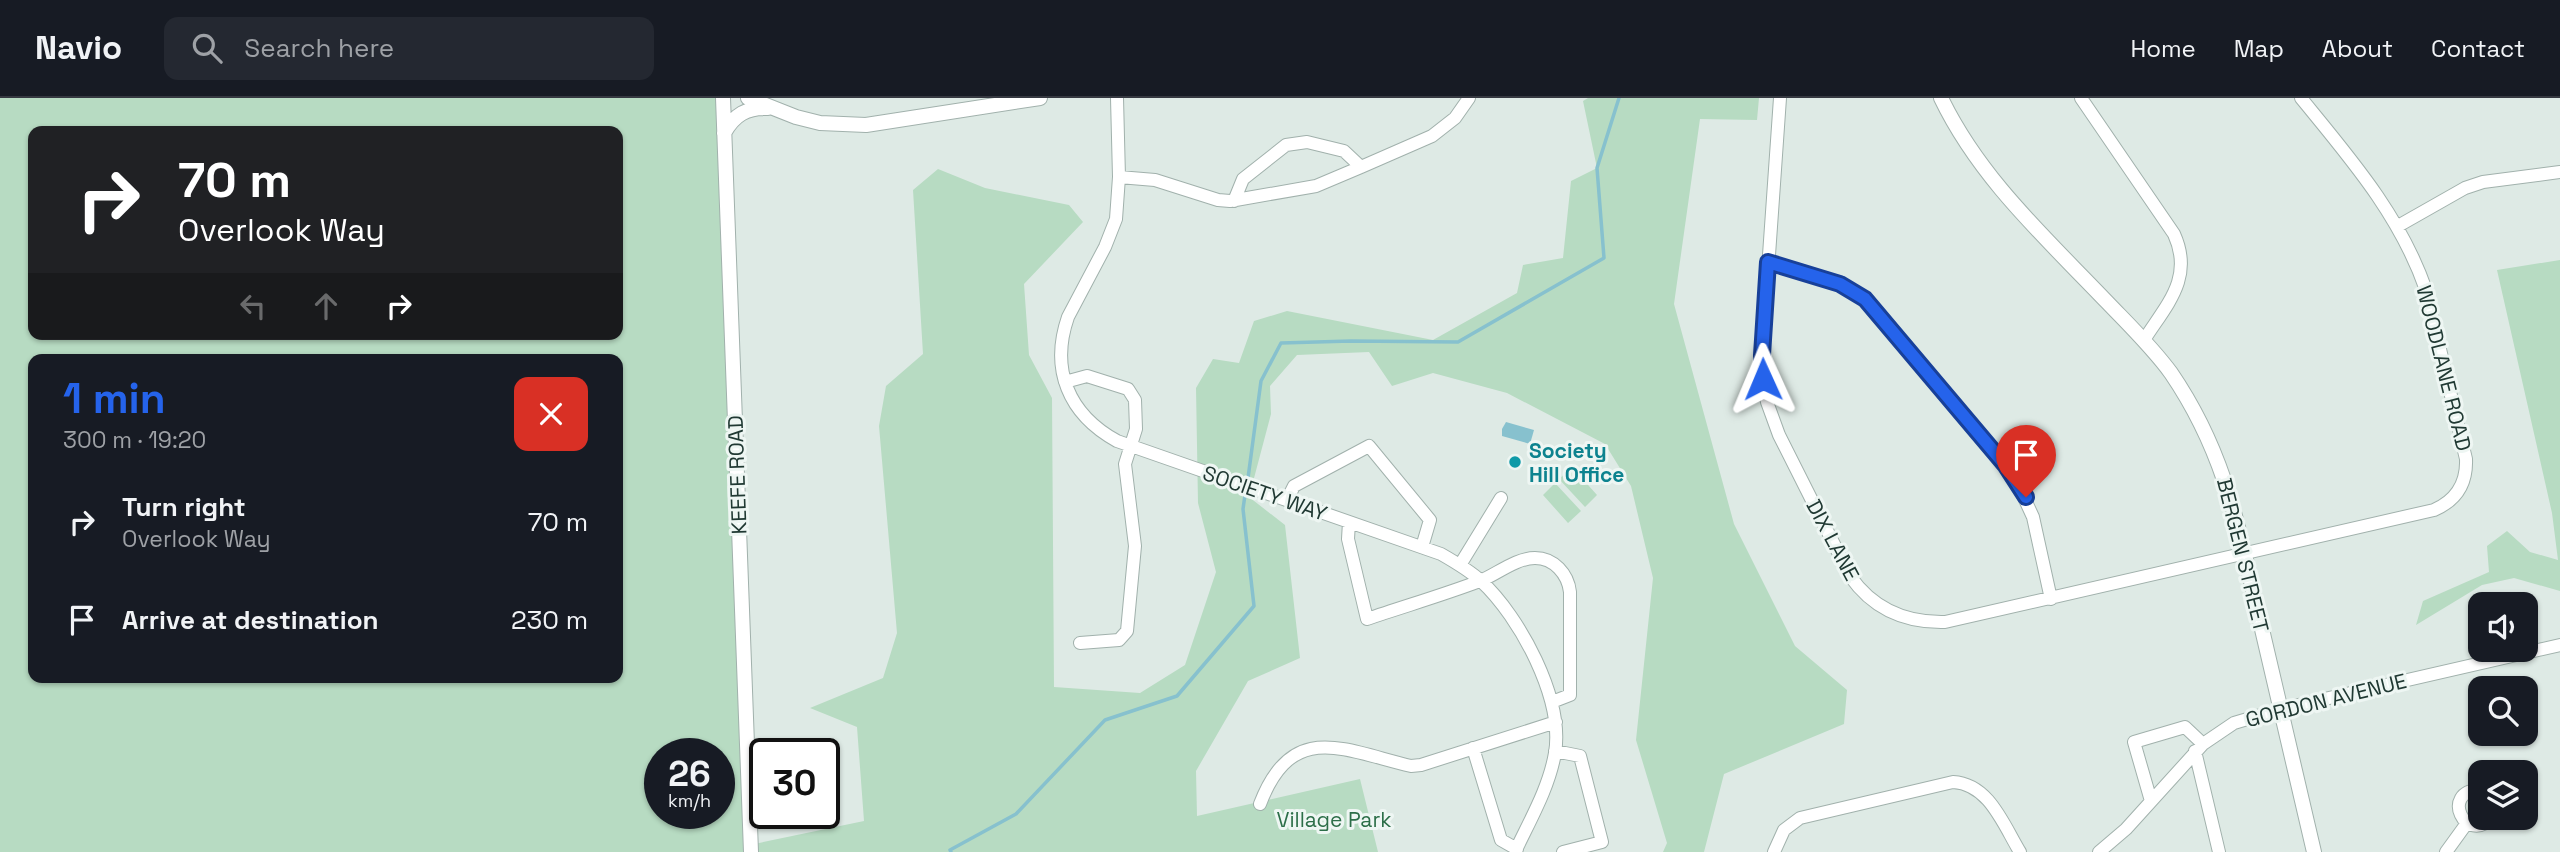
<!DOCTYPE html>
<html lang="en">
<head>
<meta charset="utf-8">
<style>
  body { margin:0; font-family:"Space Grotesk",sans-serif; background:#242831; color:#f1f3f6; height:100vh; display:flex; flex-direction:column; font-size:26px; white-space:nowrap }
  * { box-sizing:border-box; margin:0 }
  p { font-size:23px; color:#9ea1a6 }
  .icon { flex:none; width:38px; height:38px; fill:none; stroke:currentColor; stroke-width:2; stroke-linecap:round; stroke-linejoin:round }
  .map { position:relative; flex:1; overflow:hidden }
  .side { position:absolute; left:28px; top:256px; width:595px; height:329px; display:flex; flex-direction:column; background:#171b24; border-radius:14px; box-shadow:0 2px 5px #0004 }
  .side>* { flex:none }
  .guide { position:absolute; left:28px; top:28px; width:595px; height:214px; border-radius:14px; box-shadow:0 2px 5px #0004; background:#202124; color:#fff; overflow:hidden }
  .buttons { position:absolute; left:2468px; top:494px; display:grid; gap:14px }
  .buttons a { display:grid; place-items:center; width:70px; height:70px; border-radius:14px; background:#171b24; box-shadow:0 2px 5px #0004; font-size:35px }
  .speed { position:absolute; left:644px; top:640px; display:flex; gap:14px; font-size:35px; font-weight:700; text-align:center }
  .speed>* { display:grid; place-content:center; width:91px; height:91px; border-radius:50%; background:#171b24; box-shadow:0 2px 5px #0004; line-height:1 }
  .speed small { font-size:18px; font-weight:400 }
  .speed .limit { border:4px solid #111; border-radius:10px; background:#fff; color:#111 }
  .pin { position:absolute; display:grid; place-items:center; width:60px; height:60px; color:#fff; margin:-72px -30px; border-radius:50% 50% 50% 0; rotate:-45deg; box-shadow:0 0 7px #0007 }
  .pin .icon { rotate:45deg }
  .me { position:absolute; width:77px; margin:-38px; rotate:359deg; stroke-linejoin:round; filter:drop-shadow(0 0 5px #0008) }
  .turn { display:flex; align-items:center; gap:24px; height:147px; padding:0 35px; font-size:32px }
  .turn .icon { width:91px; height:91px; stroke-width:2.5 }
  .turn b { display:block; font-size:49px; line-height:60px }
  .lanes { display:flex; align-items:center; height:66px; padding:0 35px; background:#0003; justify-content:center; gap:35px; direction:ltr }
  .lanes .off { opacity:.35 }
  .round { display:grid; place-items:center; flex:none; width:74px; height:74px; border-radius:14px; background:#242831 }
  .head { display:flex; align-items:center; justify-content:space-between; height:119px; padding:0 35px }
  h1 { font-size:42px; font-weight:600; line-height:52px; color:#2563eb }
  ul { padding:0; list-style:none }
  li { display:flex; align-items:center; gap:21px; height:98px; padding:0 35px }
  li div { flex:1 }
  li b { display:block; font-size:26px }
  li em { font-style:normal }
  header { display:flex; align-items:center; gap:42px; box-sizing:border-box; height:98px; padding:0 35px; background:#171b24; border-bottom:2px solid #363941 }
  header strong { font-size:33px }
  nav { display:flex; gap:38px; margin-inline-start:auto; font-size:24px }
  .search { width:490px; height:63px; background:#242831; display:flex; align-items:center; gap:18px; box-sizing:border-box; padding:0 24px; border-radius:14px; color:#9ea1a6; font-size:26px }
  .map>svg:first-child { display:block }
</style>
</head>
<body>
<header>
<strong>Navio</strong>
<div class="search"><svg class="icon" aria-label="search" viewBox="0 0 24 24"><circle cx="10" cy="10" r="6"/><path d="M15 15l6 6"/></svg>Search here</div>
<nav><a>Home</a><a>Map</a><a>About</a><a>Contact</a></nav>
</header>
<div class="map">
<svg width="2560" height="754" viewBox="0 0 2560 754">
  <rect width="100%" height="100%" fill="#deeae5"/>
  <path fill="#b7dbc2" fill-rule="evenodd" d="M0,0H723L754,746L864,723L857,629L810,610L883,580L897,535L879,328L886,288L923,256L913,92L938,71L985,90L1069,107L1083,124L1024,186L1029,257L1052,300L1054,589L1140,595L1185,567L1216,474L1198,405L1196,290L1213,261L1239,265L1254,223L1287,213L1433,242L1517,195L1523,167L1563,160L1571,83L1597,70L1583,3L1588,0H1759L1757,22L1700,21L1674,206L1734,426L1795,548L1847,592L1844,626L1724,676L1704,754H1663L1667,745L1636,642L1653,480L1631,388L1605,346L1507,295L1433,275L1392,288L1369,254L1297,257L1270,288L1271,316L1249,399L1285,427L1300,560L1248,583L1196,673L1197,718L1360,681L1378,754H0ZM33,33H618V236H33ZM33,261H618V579H33ZM660,656H719V716H660Z
    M2560,162V493L2514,480L2482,487L2416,527L2423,503L2489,474L2487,448L2507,433L2530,454L2558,462L2552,415L2497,172Z
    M1572,369L1597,397L1585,409L1559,381Z
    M1555,385L1581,413L1568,425L1543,397Z"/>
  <path fill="#87c1ce" d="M1506,324L1534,332L1530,346L1502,338V331Z"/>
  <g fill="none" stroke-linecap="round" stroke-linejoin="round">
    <path stroke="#87c1ce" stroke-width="3.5" d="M1248,380L1261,283L1281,245L1351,243L1458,244L1604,160L1597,70L1619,0
      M951,754L950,752L1016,716L1105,622L1177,598L1254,508L1243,411L1245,397"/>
    <defs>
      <path id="minor" d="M1117,0L1119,79L1116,121L1105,149L1068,219C1050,271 1068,316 1117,343L1441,456C1455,464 1469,472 1481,483C1520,519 1564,601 1555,655C1549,690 1530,722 1515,754
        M1780,0L1762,257L1763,281L1767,304L1779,337L1850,478C1873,511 1905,525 1945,524L2434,412C2457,402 2467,385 2466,361L2426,192C2400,117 2350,60 2301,0
        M2081,0L2174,136C2194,180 2167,206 2144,242
        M1119,79L1155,82L1218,102L1230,103L1316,88L1361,69L1432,38L1455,20L1469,0
        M1234,103L1243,81L1286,47L1307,44L1344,53L1361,69
        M2398,128L2465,90L2483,84L2560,74
        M1768,164L1840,186L1865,201L2015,380L2033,419L2051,501
        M1065,284L1087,278L1128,291L1135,302L1136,331L1125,366L1135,448L1127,533L1119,542L1080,545
        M1287,402L1294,388L1369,348L1430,422L1422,449
        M1349,424L1348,441L1367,521C1405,508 1443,497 1480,483C1497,476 1516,460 1535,460C1554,460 1568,476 1570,494V597L1552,604
        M1460,467L1501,400
        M1473,650L1501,742L1517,751
        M1555,653L1580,658L1602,744L1563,754
        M2195,653L2219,754
        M2480,692C2439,692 2466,749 2492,719
        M2151,703L2134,644L2185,629L2203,646
        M1260,706C1292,622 1343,652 1411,668L1421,667L1556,624
        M1774,754L1784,732L1800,720L1953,684C1989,686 2003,726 2020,754
        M2099,754L2126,731L2203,646L2234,625L2281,611L2560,547
        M2446,754L2467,725"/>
      <path id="tertiary" d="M723,0L751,754
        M748,0L796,19L820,25L866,27L1040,0
        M1941,0C1980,81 2046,140 2107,204C2129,227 2152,249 2171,275C2227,357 2239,433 2261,527C2279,603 2296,678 2314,754
        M724,35C734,17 747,9 768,10"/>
    </defs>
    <use href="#minor" stroke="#a1b1ac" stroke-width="14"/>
    <use href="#tertiary" stroke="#a1b1ac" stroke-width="16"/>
    <use href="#minor" stroke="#fff" stroke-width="12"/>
    <use href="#tertiary" stroke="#fff" stroke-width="14"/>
  </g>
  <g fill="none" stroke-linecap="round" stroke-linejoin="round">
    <defs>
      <path id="route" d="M1763,281L1762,257L1768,164L1840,186L1865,201L2006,368L2026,399"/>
    </defs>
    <use href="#route" stroke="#184099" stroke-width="18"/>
    <use href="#route" stroke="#2563eb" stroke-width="12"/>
  </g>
  <circle fill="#0f9aa8" stroke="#eef6f3" stroke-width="2.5" cx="1515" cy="364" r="7"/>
  <g text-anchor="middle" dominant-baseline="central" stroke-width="6" stroke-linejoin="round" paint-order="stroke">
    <g font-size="21" fill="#203933" stroke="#eef6f3">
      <text transform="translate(2444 270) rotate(76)">WOODLANE ROAD</text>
      <text transform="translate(737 377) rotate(-92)">KEEFE ROAD</text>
      <text transform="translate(1265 395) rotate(19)">SOCIETY WAY</text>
      <text transform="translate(1833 442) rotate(62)">DIX LANE</text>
      <text transform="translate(2243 457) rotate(76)">BERGEN STREET</text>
      <text transform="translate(2326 602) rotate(-14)">GORDON AVENUE</text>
    </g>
    <g font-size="21" font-weight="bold" fill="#0d838f" stroke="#eef6f3" text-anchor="start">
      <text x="1529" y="352">Society<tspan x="1529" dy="24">Hill Office</tspan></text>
    </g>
    <g font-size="21" fill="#2c6e48" stroke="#eef6f3">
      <text x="1334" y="721">Village Park</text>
    </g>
  </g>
</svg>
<div class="buttons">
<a><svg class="icon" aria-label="sound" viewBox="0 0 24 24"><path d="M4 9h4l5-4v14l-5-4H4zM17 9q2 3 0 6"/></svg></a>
<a><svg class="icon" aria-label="search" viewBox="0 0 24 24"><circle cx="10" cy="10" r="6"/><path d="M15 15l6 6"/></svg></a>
<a><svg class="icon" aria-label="layers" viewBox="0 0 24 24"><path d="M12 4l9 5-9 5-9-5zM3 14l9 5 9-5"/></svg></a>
</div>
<div class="speed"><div>26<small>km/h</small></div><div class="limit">30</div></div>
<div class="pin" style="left:2026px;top:399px;background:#d93025"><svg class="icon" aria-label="arrive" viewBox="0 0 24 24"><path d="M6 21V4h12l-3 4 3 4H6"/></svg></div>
<svg class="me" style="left:1763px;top:281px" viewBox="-20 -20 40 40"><path d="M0-17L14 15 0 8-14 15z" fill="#2563eb" stroke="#fff" stroke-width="4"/></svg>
<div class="guide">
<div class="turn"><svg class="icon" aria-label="right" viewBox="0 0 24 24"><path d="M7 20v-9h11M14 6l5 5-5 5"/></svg><div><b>70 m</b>Overlook Way</div></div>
<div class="lanes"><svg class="icon off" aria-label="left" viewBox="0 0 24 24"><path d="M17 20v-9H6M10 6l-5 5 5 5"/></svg><svg class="icon off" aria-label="ahead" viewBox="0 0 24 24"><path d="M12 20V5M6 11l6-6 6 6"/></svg><svg class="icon" aria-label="right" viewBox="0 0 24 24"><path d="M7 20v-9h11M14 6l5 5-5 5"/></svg></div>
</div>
<section class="side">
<div class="head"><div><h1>1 min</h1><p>300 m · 19:20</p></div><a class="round" style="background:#d93025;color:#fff"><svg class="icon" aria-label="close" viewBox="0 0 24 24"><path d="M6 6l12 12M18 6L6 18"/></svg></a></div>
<ul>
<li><svg class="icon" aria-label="right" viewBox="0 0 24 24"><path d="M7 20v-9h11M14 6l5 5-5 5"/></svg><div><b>Turn right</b><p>Overlook Way</p></div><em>70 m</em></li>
<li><svg class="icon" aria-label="arrive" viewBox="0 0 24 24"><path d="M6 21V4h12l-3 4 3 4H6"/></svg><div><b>Arrive at destination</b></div><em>230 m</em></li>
</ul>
</section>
</div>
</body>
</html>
